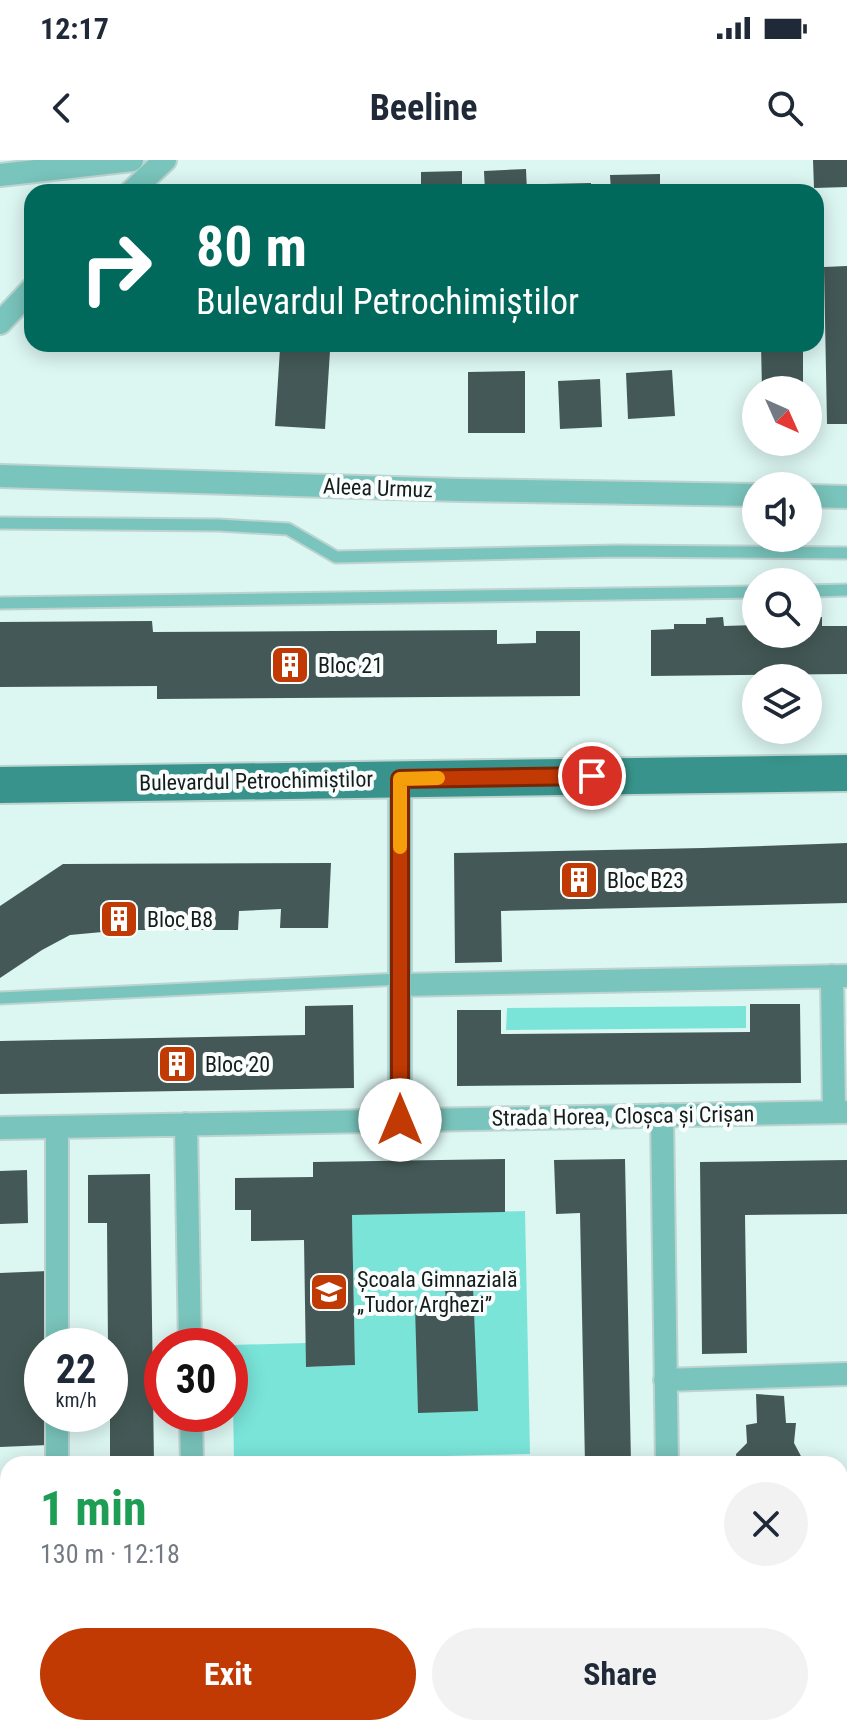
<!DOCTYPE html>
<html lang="en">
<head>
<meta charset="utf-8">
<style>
  body { margin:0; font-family:"Roboto Condensed",sans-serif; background:#f2f2f3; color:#1f2937; height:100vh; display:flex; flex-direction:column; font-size:30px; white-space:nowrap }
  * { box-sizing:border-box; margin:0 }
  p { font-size:26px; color:#747a83 }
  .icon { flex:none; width:44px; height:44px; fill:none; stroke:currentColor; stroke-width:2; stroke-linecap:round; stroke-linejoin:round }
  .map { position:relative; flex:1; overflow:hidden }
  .details { position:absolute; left:0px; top:1296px; width:848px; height:280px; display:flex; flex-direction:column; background:#fff; border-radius:24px 24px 0 0; box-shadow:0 4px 20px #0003 }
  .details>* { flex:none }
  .top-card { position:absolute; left:24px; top:24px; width:800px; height:168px; border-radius:24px; box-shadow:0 4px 20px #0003; background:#00695c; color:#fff; overflow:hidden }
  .needle { width:52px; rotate:135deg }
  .fabs { position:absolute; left:742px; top:216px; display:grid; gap:16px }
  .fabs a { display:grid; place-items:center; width:80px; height:80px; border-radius:50%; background:#fff; box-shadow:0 4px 20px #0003; font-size:40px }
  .speed { position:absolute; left:24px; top:1168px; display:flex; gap:16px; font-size:40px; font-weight:700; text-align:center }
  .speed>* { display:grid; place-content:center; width:104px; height:104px; border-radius:50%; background:#fff; box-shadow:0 4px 20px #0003; line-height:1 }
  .speed small { font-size:20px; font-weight:400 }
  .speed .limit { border:12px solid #d22; background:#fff; color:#111 }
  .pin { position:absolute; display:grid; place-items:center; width:68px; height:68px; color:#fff; margin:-34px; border:4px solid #fff; border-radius:50%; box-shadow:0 2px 8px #0007 }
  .me { position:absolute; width:88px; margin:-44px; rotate:0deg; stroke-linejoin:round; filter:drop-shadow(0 0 6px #0008) }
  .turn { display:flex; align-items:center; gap:28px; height:168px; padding:0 40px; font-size:36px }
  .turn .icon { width:104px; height:104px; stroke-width:2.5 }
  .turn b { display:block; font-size:56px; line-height:68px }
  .round { display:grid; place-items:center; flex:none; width:84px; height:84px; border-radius:42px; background:#f2f2f3 }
  .headline { display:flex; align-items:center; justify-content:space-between; height:136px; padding:0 40px }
  h1 { font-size:48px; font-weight:700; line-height:60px; color:#1e9e55 }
  .cta { display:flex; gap:16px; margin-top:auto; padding:16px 40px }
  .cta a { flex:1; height:92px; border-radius:48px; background:#c13903; color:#fff; font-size:32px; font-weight:700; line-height:92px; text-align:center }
  .cta a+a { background:#f2f2f3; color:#1f2937 }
  .status { display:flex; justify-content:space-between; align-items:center; height:56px; padding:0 40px; background:#fff; direction:ltr }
  .status svg { height:22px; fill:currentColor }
  header { display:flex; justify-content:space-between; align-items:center; height:104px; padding:0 40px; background:#fff; font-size:36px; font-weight:700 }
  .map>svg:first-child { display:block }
</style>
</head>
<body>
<div class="status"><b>12:17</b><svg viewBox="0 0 49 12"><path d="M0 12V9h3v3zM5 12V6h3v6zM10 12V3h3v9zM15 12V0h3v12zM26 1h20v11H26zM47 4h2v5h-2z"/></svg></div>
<header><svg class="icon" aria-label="back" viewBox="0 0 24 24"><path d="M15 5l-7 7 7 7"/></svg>Beeline<svg class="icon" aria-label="search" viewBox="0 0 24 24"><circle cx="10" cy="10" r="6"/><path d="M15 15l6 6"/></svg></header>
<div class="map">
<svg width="847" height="1576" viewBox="0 0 847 1576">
  <rect width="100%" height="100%" fill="#dcf6f2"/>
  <path fill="#7ae4d9" d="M746,846V868L506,870L507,848Z
    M525,1051L530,1294L234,1301L232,1185L306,1183L307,1207L355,1205L352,1055Z"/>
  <path fill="#445957" d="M813,0H847V27L814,28Z
    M526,9L527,32H485L484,11Z
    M462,11V32H421V12Z
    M660,14V32H611L610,15Z
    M591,23V32H545V24Z
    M764,24L795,25V32H763Z
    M847,106V264H827L824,107Z
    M761,184H803V230H762Z
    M280,189L330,191L325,269L275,266Z
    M672,210L675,256L628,259L626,213Z
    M525,211V273H468V212Z
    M600,219L602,267L560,269L558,221Z
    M723,457L724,466L756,465V474H808V457H822V466H847V514L651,516V470L674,469V464H706V458Z
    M152,461L153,472L497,470V484L536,483V471H580V536L157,539V526L0,527V462Z
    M847,683V743L501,751L502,802L455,803L454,693L703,688Z
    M331,703L328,768H280L281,749L239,751L238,770H124L70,775L42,790L0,818V746L63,704Z
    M750,844H800L801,923L457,926V850H501V874L750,872Z
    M353,845L354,928L0,934V881L305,875V846Z
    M505,999V1052L352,1055L355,1205L306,1207L304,1080L251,1081V1050H235V1018L313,1017V1002Z
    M625,999L631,1304H585L580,1053L556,1054L554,1000Z
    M847,1000V1054L745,1055L747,1193L702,1194L700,1002Z
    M27,1010L28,1063L0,1064V1011Z
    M150,1014L154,1304H110V1186H108L107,1063H88V1015Z
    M48,1111V1186H42V1254H48V1285L0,1287V1113Z
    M473,1127L478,1251L418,1253L415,1146L446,1143L445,1128Z
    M756,1234L784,1236L786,1263H796L794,1283L803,1300L801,1304H737L736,1294L747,1283L746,1265L757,1263Z
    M0,1347H8V1394H0Z"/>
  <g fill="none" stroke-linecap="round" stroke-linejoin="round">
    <defs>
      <path id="service" d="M0,363L219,365L288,369L336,397L617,391L847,393
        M808,431L847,430
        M0,443L756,432
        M0,838L400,819"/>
      <path id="minor" d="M0,15L132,0
        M131,32L165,0
        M0,163L32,129
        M0,316L460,330L756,335
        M808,336L847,337
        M832,816L834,952
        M400,825L847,816
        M662,955L667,1304
        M400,960V619
        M186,964L190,1186
        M57,967V1186
        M0,968L847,952
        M665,1220L847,1214
        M191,1254L192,1304
        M57,1304V1254
        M840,1400H847
        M0,1455H8"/>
      <path id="primary" d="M0,625L847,613"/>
    </defs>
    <use href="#service" stroke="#bcd3d0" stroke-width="15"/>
    <use href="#minor" stroke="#bcd3d0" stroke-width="26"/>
    <use href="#primary" stroke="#bcd3d0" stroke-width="40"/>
    <use href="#service" stroke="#79c4bc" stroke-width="11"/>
    <use href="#minor" stroke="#79c4bc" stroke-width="22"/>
    <use href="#primary" stroke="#37938b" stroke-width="36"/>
    <defs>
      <path id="rail" d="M845,1576H847"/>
    </defs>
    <use href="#rail" stroke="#2a3534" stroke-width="9"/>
    <use href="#rail" stroke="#f9fefd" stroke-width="6" stroke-dasharray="18" stroke-linecap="butt"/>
  </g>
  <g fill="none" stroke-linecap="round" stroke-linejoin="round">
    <defs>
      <path id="route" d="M400,960V619L592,616"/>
    </defs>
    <use href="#route" stroke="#7d2502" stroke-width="20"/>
    <use href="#route" stroke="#c13903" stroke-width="14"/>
    <path stroke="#f59e0b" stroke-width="14" d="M400,687V619L438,618"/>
  </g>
  <defs>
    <symbol id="building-square" viewBox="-11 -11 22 22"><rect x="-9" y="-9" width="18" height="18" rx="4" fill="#c13903" stroke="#f9fefd"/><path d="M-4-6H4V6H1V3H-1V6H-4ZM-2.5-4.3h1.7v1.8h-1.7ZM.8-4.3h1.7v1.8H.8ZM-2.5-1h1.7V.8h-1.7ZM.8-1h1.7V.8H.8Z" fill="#fff"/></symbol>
    <symbol id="school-square" viewBox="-11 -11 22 22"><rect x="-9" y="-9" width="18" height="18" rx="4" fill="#c13903" stroke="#f9fefd"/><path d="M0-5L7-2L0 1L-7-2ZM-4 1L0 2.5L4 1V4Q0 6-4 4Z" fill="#fff"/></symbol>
  </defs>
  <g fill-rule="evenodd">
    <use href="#building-square" x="268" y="483" width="44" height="44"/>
    <use href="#building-square" x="557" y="698" width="44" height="44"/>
    <use href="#building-square" x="97" y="737" width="44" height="44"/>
    <use href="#building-square" x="155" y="882" width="44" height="44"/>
    <use href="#school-square" x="307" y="1110" width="44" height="44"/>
  </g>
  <g text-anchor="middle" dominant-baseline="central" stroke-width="8" stroke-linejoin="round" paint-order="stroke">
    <g font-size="22" fill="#141d1c" stroke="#f9fefd">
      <text transform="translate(378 328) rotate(2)">Aleea Urmuz</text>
      <text transform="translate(256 621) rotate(-1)">Bulevardul Petrochimiștilor</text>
      <text transform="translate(623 956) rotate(-1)">Strada Horea, Cloșca și Crișan</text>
    </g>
    <g font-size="22" fill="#141d1c" stroke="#f9fefd" text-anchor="start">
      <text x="318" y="505">Bloc 21</text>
      <text x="607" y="720">Bloc B23</text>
      <text x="147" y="759">Bloc B8</text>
      <text x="205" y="904">Bloc 20</text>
      <text x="357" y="1119">Școala Gimnazială<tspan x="357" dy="25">„Tudor Arghezi”</tspan></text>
    </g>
  </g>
</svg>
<div class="fabs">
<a><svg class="needle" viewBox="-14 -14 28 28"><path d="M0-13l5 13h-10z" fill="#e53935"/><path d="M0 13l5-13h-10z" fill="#747a83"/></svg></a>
<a><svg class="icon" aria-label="sound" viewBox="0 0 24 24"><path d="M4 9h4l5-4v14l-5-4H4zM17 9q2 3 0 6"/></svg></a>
<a><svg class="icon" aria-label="search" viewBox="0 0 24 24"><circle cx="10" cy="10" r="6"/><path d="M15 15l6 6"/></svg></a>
<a><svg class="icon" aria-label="layers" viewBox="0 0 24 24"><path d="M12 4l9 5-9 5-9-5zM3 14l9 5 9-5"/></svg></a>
</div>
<div class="speed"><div>22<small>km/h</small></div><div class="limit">30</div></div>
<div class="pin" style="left:592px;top:616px;background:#d93025"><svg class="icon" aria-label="arrive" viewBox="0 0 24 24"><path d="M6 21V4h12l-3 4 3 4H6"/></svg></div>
<svg class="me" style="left:400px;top:960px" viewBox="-20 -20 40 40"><circle r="19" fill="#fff"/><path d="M0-13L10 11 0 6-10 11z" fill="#c13903"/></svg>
<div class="top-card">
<div class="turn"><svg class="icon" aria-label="right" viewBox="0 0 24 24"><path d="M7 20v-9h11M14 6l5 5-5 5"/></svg><div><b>80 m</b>Bulevardul Petrochimiștilor</div></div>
</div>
<section class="details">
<div class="headline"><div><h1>1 min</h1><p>130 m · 12:18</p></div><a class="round"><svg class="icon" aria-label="close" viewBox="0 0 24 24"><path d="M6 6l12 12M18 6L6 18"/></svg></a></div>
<div class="cta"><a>Exit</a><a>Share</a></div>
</section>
</div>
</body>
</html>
